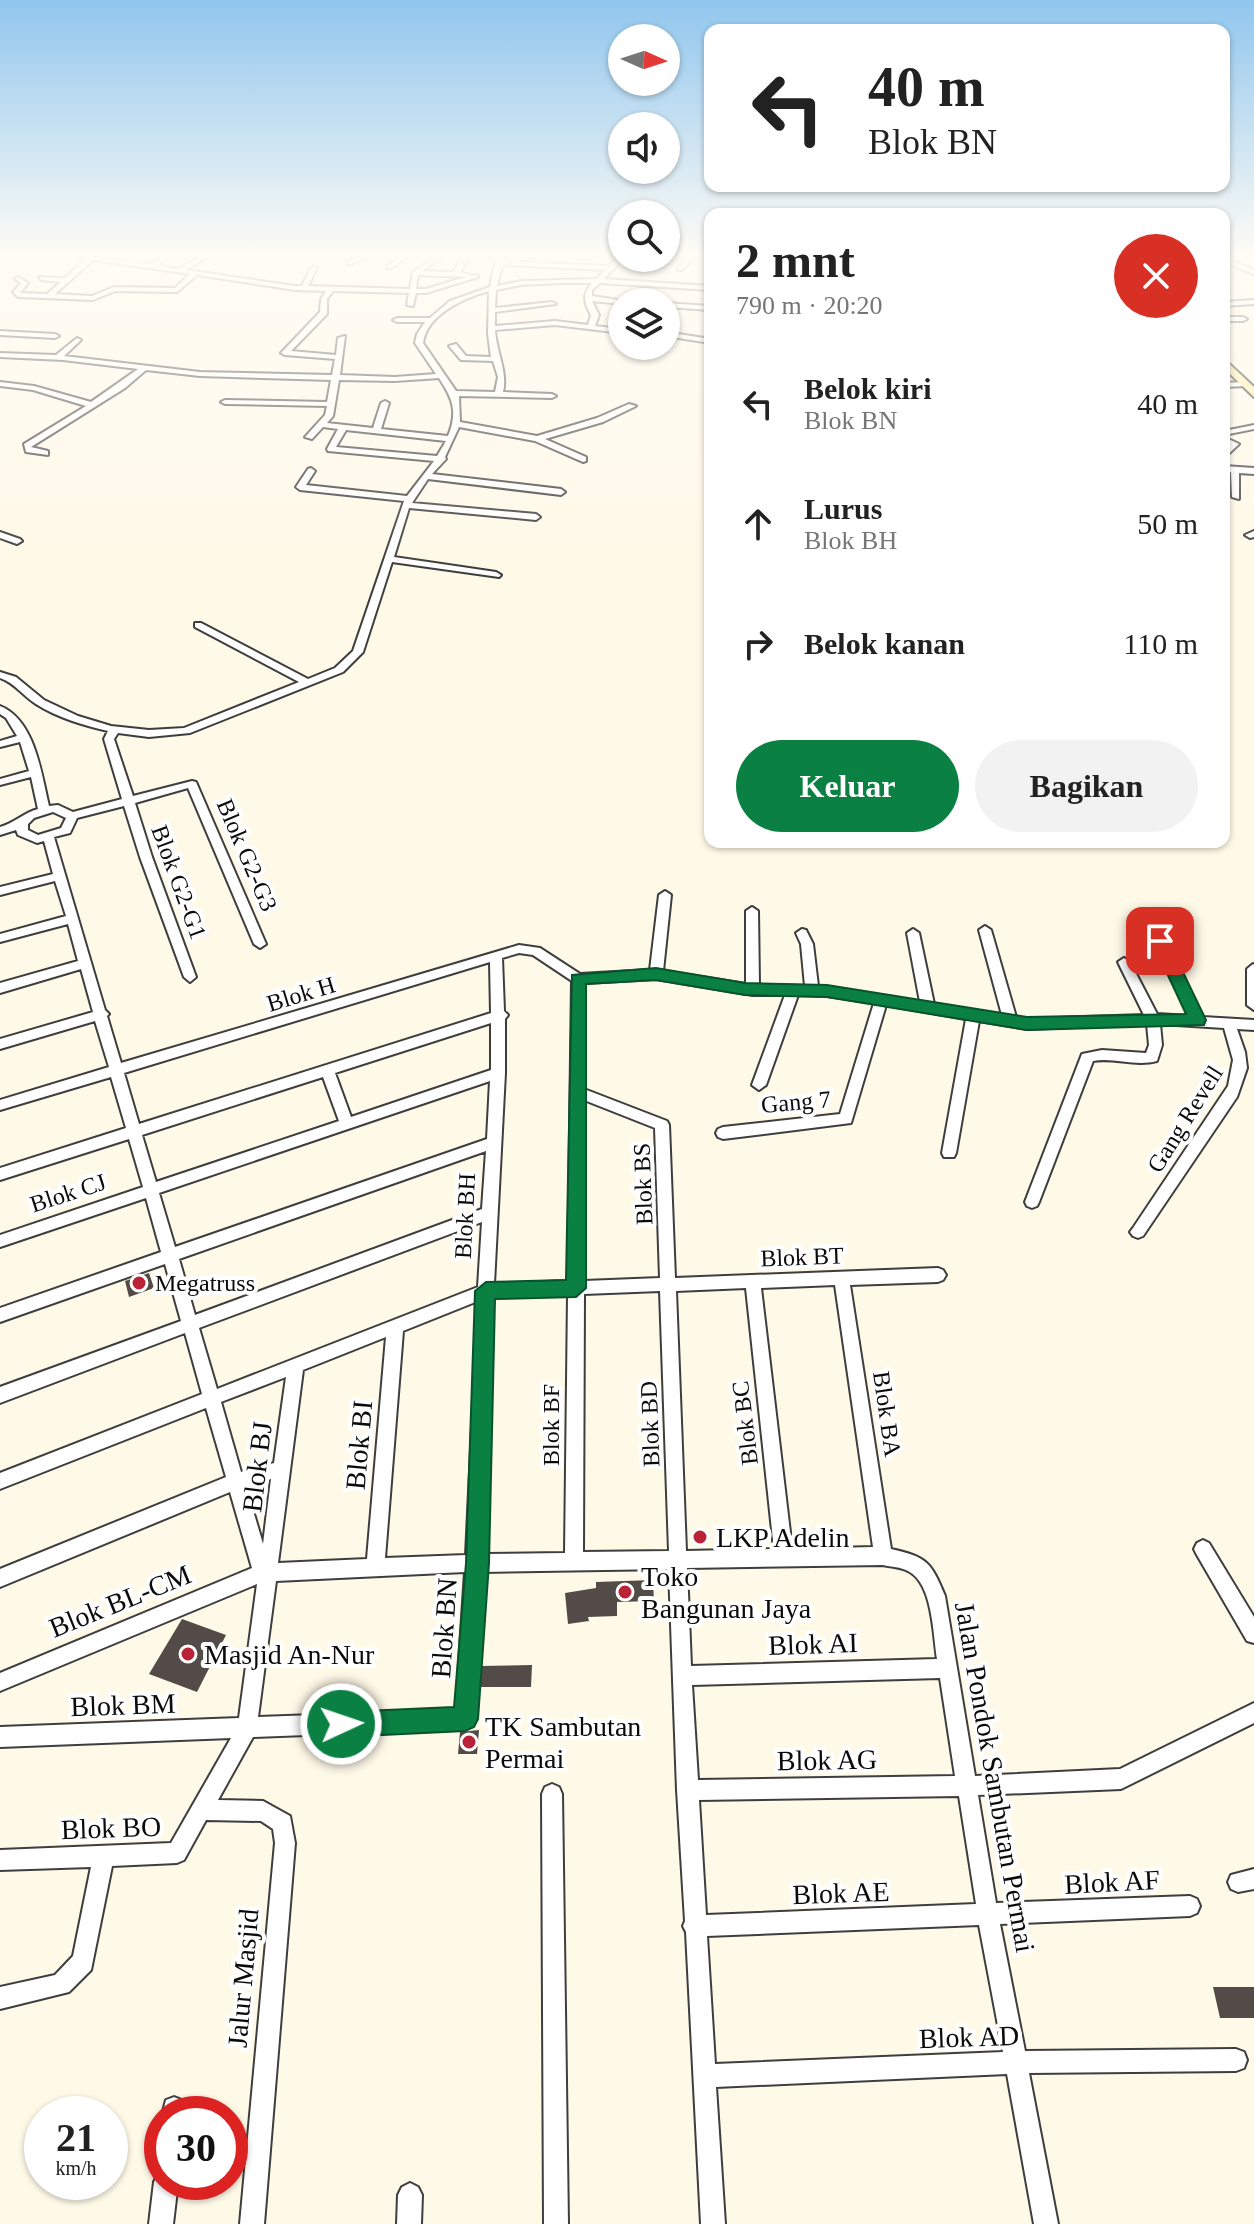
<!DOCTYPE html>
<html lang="id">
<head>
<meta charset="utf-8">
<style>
  body { margin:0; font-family:Georgia,serif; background:#f2f2f2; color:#222; height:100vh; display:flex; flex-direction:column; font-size:30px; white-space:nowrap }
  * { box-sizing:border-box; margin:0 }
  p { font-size:26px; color:#767676 }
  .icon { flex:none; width:44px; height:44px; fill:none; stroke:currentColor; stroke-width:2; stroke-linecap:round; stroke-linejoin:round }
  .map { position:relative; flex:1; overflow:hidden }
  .panel { position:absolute; left:704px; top:208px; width:526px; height:640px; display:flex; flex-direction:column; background:#fff; border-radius:16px; box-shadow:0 2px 6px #0004 }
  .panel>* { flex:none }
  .banner { position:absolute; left:704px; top:24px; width:526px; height:168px; border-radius:16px; box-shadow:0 2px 6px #0004; background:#fff; color:#222; overflow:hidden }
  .needle { width:52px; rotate:93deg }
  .buttons { position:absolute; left:608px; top:24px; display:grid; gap:16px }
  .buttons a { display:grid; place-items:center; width:72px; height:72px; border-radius:50%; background:#fff; box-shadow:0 2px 6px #0004; font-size:40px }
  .speed { position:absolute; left:24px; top:2096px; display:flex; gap:16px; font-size:40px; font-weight:700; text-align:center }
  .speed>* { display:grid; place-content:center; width:104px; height:104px; border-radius:50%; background:#fff; box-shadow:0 2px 6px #0004; line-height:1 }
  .speed small { font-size:20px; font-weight:400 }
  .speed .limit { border:12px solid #d22; background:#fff; color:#111 }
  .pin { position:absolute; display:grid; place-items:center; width:68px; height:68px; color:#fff; margin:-34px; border-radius:16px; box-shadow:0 4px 12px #0006 }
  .me { position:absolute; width:88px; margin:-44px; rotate:87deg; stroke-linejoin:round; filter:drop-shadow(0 0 6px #0008) }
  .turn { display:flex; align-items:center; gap:28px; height:168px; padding:0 32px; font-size:36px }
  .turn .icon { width:104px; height:104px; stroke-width:2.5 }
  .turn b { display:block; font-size:56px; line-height:68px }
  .round { display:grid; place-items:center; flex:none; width:84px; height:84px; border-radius:42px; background:#f2f2f2 }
  .overview { display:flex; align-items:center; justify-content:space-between; height:136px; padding:0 32px }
  h1 { font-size:48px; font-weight:800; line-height:60px }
  .cta { display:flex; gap:16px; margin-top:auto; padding:16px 32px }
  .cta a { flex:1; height:92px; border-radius:48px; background:#0b8043; color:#fff; font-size:32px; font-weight:800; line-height:92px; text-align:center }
  .cta a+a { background:#f2f2f2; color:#222 }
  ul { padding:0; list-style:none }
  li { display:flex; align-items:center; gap:24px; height:120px; padding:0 32px }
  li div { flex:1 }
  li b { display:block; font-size:30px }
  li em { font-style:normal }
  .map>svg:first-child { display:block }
</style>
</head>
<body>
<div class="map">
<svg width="1254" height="2224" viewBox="0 0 1254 2224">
  <rect width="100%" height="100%" fill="#fff9e8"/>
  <path fill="#534b47" d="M149,1273L154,1288L129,1297L125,1281Z
    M653,1580L654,1601L617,1602V1616L588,1617L589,1621L568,1624L565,1593L596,1588V1582Z
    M182,1619L226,1635L197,1692L149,1674Z
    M532,1665L531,1687H480L481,1666Z
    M479,1730L477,1754H458L460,1732Z
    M1213,1987H1254V2018H1220Z"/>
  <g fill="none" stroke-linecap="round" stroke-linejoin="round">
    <defs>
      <path id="street" d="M77,256L150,264L163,256H170L157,265L178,269L202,256H209L186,270L295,286H302L311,268L314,266L317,268L308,286L410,289L413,272L437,256H444L422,271L453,272L463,256H469L460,273L469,274L470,276L478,275V277L426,293H416L413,306L407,305L409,293L333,291L327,299V314L291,351L336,355L338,338L345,336L340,375L395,377L436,374L415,343L417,334L425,322H397L393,320L397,318H430L450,301L490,287L495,263L499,256H505L503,261L609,266L619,256H622L624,258L604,279L710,286V290L600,283L592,290V296L631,302L622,304L592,301L599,315L595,326L622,329V333L555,325L495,330C496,351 508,372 503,392L552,394L556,396L552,398L459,396L460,422L537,436L597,418L629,404L636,406L603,422L545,439L586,457V461L583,462L535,441L459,427L445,457L446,459L432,474L561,489L565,492L561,495L428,479L412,503L536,514L540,517L536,520L409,508L394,557L496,572L501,575L499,577L392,562L363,652L343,672L190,733L149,737L118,733L114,739L133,796L192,781L196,782L266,944L260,948L254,944L188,788L135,803L152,857L196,977L190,982L184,977L140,857L124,806L77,818L70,833L54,837L105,1010L109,1014L107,1016L121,1063L519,945L540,948L580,974L650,970L659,895L665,891L671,895L663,971L746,984V911L752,907L758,911L759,985L805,986L801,944L796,933L802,929L806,930L813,944L818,986L920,1002L907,933L913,929L919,933L934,1004L1002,1015L979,930L985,926L991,930L1016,1017L1027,1019L1144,1015L1118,962L1124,958L1130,962L1157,1014L1190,1016L1141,917L1147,913L1153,917L1203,1017L1254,1020V1030L1237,1029L1245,1052L1247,1068L1237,1097L1143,1236L1138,1238L1133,1236L1130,1232L1133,1228L1228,1086L1233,1060L1224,1028L1160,1024L1162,1045L1157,1061C1135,1067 1114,1057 1093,1061L1039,1202L1037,1206L1032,1208L1027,1206L1025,1202L1082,1054L1102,1050L1146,1053L1149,1045L1147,1024L1027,1029L979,1021L956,1153L954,1157H944L942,1153L966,1019L886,1005L851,1123L723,1139L718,1137L716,1133L718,1129L723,1127L840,1114L874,1003L827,996L798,995L766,1085L759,1090L752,1085L785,995H753L656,979L584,983V1089L667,1121L669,1125L675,1278L938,1268L943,1270L946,1275L943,1280L938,1282L850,1285L891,1549C927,1557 931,1562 945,1596L975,1776L1120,1769L1254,1703V1723L1121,1789L978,1795L996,1903L1190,1896L1197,1899L1200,1906L1197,1913L1190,1916L1000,1924L1025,2051L1236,2049L1244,2052L1247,2060L1244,2068L1236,2071L1029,2073L1058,2224H1034L1007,2074L716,2087L725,2224H701L686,1932L683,1926L685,1921L677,1790L669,1569L483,1572L475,1719L472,1726L465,1729L253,1737L218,1800L263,1801L290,1816L295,1843L264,2224H240L275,1843L273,1829L261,1821L206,1820L184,1860L177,1863L112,1866L91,1970L69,1992L0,2009V1987L55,1975L73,1956L91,1867L0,1870V1850L171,1843L231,1738L0,1747V1727L239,1718L257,1584L0,1691V1673L252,1568L230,1492L0,1587V1569L226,1477L206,1408L0,1489V1473L202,1394L185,1333L0,1403V1387L181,1321L165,1264L0,1322V1308L161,1252L146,1198L0,1247V1235L143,1187L129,1139L0,1180V1168L126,1128L111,1077L0,1110V1100L109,1067L95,1021L0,1049V1039L93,1012L81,969L0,993V983L78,961L68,924L0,942V934L66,916L55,881L0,895V887L53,874L44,841L37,843L18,835L16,830L0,835V827C15,823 23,813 38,809L31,777L0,785V779L29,771L20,742L0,747V741L17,736L6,718L0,714V706C35,720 41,773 49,806L58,805L73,812L122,799L104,739L108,731C83,725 58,718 36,704C23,696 15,683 0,678V672L16,677L44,700L78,716L111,726L149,730L184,728L299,682L195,627V623H201L308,679L335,668L353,651L404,501L300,490L296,487L308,469L311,468L315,471L306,485L407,496L434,461L328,451L327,449L338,429L323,427L312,439L305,437L325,415L327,406L225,404L221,402L225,400L327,402L331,380L200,376L146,370L125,388L31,447L48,451V455L26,452L24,444L86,406L33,390L0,386V382L34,386L91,402L138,369L63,360L0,357V353L56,355L77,338L81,340L64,356L200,372L332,375L335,359L285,355L281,353L320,312L321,299L326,291L295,290L197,275L177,292L115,291L93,300L18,297L13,292L21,283L15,279L18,277L28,283L20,293L47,294L61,282L41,280L39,277L65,278L86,259ZM93,260L190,274L175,288L114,287L92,296L55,294ZM502,265L605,270L596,279L521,281L497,286ZM418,275L466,277L426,289H416ZM561,283H592C582,294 584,303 591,315L588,325L555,321L495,326V312L556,304L552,302L495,308L496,290L521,285ZM489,291L488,334L491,357L466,356L456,344L449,346L461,360L493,361L498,377L495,392L456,391L423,343C427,314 464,298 489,291ZM439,378C453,399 458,412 448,436L381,429L389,403L385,401L381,403L373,428L327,423L333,416L339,380L395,381ZM346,430L446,441L437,456L336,447ZM53,812L66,818L61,828L38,835L28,830V824L34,818ZM519,953L533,955L572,981L568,1281L494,1284L505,1073V1019L508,1015L504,1011L502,958ZM490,962L491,1013L139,1124L124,1073ZM491,1023V1070L351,1117L335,1073ZM323,1077L339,1121L156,1182L142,1135ZM490,1081L487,1139L175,1247L159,1193ZM584,1100L655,1128L660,1278L584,1281ZM486,1151L482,1209L195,1315L179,1259ZM482,1222L478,1287L217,1389L199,1328ZM835,1285L873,1547L792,1549L761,1288ZM746,1288L774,1549L686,1551L676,1291ZM660,1291L669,1551L583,1552L584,1294ZM568,1295L565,1553L484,1554L493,1297ZM478,1301L466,1555L385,1558L403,1331ZM386,1337L367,1559L278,1563L303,1370ZM286,1377L274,1463L241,1472L221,1402ZM271,1479L263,1544L246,1487ZM883,1565C891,1567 901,1567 908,1571C933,1583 933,1634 937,1659L691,1666L687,1568ZM465,1572L456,1710L258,1717L276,1581ZM940,1678L955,1776L698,1780L692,1685ZM959,1796L976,1904L706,1915L699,1800ZM979,1925L1003,2052L715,2064L707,1936Z
        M359,256H366L352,264H348V262Z
        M402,256H409L391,268H387V266Z
        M690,256H696L682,270H678V268Z
        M1224,258L1254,270V274L1224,262Z
        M1254,300V304L1224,306V302Z
        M666,303L710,306V310L666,307Z
        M1224,317H1243L1247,319L1243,321H1224Z
        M0,331L55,334L59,336L55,338L0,335Z
        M666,332L710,339V343L666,336Z
        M1243,382H1246V386L1224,387V383Z
        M1254,425V429L1224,435V431Z
        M1224,437L1239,444L1224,458V451L1230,445L1224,442Z
        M1224,466L1254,468V474L1239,473V499L1232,497L1231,472H1224Z
        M1254,531V537L1250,538L1245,535Z
        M0,532L20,539L22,541L17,544L0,538Z
        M1253,964L1254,965V1010L1247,1005V969Z
        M1203,1540L1209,1543L1254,1617V1643L1247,1641L1197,1555L1194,1549L1197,1543Z
        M552,1784L559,1787L562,1794L568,2224H544L542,1794L545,1787Z
        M1254,1869V1889L1238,1892L1231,1889L1228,1882L1231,1875Z
        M174,2097L182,2100L185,2108L184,2114L162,2115L166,2100Z
        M162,2172V2182H178L173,2224H149L154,2182L158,2174Z
        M410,2183L418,2187L422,2195L421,2224H397L398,2195L402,2187Z"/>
      <path id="secondary" d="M1224,359L1254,387V397L1224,368Z"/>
    </defs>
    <use href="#street" stroke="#3e3e3e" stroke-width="4"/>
    <use href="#secondary" stroke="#2d2d2d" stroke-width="4"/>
    <use href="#street" fill="#fff" fill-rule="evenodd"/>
    <use href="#secondary" fill="#ffeda3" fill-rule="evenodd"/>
  </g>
  <linearGradient id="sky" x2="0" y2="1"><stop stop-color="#90c6ee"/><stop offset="0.45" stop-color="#fffcf5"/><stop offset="1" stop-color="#fffcf5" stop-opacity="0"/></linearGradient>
  <rect width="1254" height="567" fill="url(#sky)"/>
  <path fill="#0b8043" stroke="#07532c" stroke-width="2" d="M1160,935L1168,941L1206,1020L1204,1025L1027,1030L827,997L745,995L656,980L586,984V1288L576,1297L495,1299L489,1563L478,1719L474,1727L465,1731L341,1737L332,1733L328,1724L332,1715L341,1712L454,1707L466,1563L475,1291L486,1282L566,1280L572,975L656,968L745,983L827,985L1027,1017L1186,1014L1152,941Z"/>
  <g fill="#ba2337" stroke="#fff" stroke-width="3">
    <circle cx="139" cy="1283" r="8"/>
    <circle cx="700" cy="1537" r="8"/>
    <circle cx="625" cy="1592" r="8"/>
    <circle cx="188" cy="1654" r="8"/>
    <circle cx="469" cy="1742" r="8"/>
  </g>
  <g text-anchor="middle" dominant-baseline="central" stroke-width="8" stroke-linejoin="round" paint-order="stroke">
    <g font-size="24" fill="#0b0b0b" stroke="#fff">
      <text transform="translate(247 855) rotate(67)">Blok G2-G3</text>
      <text transform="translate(179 882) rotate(70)">Blok G2-G1</text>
      <text transform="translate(301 994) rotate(-17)">Blok H</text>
      <text transform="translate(796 1102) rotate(-5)">Gang 7</text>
      <text transform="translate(1185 1119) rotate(-58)">Gang Revell</text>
      <text transform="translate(643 1184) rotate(-92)">Blok BS</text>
      <text transform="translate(68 1193) rotate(-18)">Blok CJ</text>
      <text transform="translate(465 1216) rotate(-87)">Blok BH</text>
      <text transform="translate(802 1257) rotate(-2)">Blok BT</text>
      <text transform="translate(887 1414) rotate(82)">Blok BA</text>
      <text transform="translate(745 1423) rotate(-97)">Blok BC</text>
      <text transform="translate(650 1424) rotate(-92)">Blok BD</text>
      <text transform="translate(551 1425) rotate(-90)">Blok BF</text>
    </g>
    <g font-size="24" fill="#0b0b0b" stroke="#fff" text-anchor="start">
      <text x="155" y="1283">Megatruss</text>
    </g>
    <g font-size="28" fill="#0b0b0b" stroke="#fff">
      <text transform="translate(359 1445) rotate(-85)">Blok BI</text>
      <text transform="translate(257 1467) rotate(-83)">Blok BJ</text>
      <text transform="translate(120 1601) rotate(-22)">Blok BL-CM</text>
      <text transform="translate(444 1628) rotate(-86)">Blok BN</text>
      <text transform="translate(813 1644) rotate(-2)">Blok AI</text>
      <text transform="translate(123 1705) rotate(-2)">Blok BM</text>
      <text transform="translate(827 1760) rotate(-1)">Blok AG</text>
      <text transform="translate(995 1777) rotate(80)">Jalan Pondok Sambutan Permai</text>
      <text transform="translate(111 1828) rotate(-2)">Blok BO</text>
      <text transform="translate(1112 1882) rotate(-3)">Blok AF</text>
      <text transform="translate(841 1893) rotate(-2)">Blok AE</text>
      <text transform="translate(243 1978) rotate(-85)">Jalur Masjid</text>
      <text transform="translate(969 2037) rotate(-2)">Blok AD</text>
    </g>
    <g font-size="28" fill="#0b0b0b" stroke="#fff" text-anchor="start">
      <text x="716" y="1537">LKP Adelin</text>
      <text x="641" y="1576">Toko<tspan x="641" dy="32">Bangunan Jaya</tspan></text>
      <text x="204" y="1654">Masjid An-Nur</text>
      <text x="485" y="1726">TK Sambutan<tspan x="485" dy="32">Permai</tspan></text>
    </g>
  </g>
</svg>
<div class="buttons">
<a><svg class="needle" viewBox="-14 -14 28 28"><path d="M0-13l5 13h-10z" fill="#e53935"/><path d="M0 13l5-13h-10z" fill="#767676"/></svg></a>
<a><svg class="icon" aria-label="sound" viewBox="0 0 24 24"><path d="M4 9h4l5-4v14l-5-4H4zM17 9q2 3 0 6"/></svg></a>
<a><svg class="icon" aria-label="search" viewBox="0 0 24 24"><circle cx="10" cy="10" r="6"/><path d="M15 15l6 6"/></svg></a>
<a><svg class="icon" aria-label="layers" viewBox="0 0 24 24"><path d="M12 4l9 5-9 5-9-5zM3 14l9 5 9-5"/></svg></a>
</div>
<div class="speed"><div>21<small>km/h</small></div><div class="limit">30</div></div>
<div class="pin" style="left:1160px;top:941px;background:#d93025"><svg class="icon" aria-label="arrive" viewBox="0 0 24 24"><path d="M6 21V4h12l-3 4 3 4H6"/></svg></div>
<svg class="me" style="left:341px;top:1724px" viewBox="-20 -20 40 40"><circle r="17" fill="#0b8043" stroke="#fff" stroke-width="3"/><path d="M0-11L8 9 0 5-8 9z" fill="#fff"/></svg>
<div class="banner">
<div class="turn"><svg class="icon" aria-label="left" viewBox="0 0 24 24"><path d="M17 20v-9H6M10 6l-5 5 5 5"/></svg><div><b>40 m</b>Blok BN</div></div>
</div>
<section class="panel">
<div class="overview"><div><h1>2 mnt</h1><p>790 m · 20:20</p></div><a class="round" style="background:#d93025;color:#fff"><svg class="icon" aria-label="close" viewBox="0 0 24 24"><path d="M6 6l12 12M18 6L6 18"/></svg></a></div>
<ul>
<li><svg class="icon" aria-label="left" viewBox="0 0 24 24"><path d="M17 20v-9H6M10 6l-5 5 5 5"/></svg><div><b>Belok kiri</b><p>Blok BN</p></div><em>40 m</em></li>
<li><svg class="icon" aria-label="ahead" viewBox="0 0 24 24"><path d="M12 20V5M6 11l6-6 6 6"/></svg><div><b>Lurus</b><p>Blok BH</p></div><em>50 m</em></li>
<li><svg class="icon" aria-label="right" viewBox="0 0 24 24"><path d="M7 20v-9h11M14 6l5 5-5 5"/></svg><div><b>Belok kanan</b></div><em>110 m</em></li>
</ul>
<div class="cta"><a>Keluar</a><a>Bagikan</a></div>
</section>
</div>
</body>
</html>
